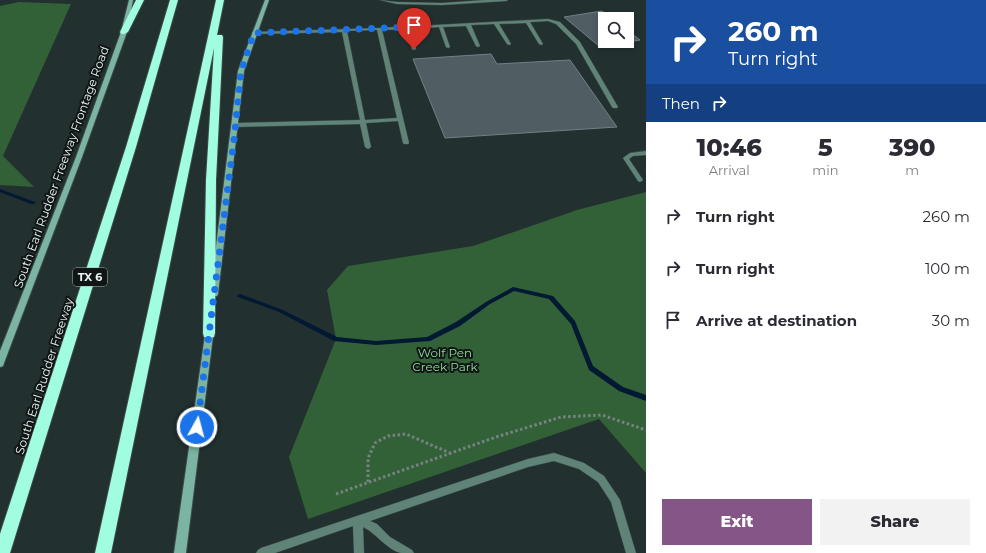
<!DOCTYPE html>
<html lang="en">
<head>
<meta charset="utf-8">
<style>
  body { margin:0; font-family:Montserrat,sans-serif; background:#f2f2f3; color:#2b2b33; height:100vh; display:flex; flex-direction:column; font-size:15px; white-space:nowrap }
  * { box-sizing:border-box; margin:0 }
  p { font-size:13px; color:#7c7c81 }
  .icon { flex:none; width:22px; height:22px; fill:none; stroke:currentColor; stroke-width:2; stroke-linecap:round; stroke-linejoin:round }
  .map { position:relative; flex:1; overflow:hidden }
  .sheet { display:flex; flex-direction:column; background:#fff; width:340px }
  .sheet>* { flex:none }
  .guide { background:#1a4fa0; color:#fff; overflow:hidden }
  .tools { position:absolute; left:598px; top:12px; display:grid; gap:8px }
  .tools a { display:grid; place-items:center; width:36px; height:36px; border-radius:0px; background:#fff; box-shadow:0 2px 6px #0003; font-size:20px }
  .pin { position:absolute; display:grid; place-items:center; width:34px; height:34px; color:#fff; margin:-41px -17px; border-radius:50% 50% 50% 0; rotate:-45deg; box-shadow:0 0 4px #0007 }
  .pin .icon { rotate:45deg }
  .me { position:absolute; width:44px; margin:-22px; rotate:7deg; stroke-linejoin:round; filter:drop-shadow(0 0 3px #0008) }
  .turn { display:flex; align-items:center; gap:14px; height:84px; padding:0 16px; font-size:18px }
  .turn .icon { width:52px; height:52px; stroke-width:2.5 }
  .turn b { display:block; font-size:28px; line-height:34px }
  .then { display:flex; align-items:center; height:38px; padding:0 16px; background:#0003; gap:8px; font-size:15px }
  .eta { display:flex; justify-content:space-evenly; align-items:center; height:68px; text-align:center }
  .eta b { font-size:24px; font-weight:800; line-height:28px }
  .action { display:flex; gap:8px; margin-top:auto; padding:8px 16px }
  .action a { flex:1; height:46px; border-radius:0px; background:#855588; color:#fff; font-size:16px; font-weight:800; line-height:46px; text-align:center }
  .action a+a { background:#f2f2f3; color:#2b2b33 }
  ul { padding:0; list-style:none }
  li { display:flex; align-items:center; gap:12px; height:52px; padding:0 16px }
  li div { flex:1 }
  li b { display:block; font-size:15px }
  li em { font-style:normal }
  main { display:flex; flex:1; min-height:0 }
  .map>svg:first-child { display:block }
</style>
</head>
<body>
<main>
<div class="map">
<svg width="646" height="553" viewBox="0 0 646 553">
  <rect width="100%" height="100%" fill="#223030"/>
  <path fill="#326137" d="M19,2L71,4L3,156L34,187L0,185V6Z
    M646,192V473L599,419L308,519L289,457L336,339L327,290L348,266L473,246L577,210Z"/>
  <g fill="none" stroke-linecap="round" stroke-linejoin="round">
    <path fill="#011932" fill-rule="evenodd" d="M0,189L35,202V204H31L0,192Z
      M513,287L553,296L575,321L593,366L623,387L646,395V401L619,391L589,370L571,324L549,299L514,291L490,304L460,326L430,341L376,345L334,341L279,312L238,297L237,296L238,295L240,294L283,310L337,337L376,341L427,337L456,322L486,302Z"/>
  </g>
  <path fill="#505d62" stroke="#728086" d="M602,11L613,19H605V41H627V30L640,40L600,47L564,17Z
    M491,54L497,64L570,60L617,127L445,138L413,59Z"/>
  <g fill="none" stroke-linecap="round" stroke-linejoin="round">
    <defs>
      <path id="service" d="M380,0L397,2L442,3L485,0H508L506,1L442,5L397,4Z
        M548,19L560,22L580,42L618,107L617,108H613L612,107L576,44L556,24L548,21L530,22L543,44L541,45L539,44L526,23L499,24L511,44L509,45L507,44L494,24L471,25L480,46L478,47L476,46L466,26L443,27L450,47L448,48L446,47L439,27L411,29L416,49L414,50L412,49L406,29L382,30L409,143L408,144H404L403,143L398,121L366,123L371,147L368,149L365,147L360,124L236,127L233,125L236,123L360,120L342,32L254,34H252V32L379,28ZM377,30L397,118L365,120L347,31Z
        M646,151V155L633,156L629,159L643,180L640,182L638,181L623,158L630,153Z
        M554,453L584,463L604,476L620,500L636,553H626L611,502L598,482L579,469L554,461L528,467L370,521L377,524L390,537L412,550L414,553C410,553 405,553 401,553C387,550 376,533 363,527L364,553H354L353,526L275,553H256L258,550L261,548L528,459Z"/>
      <path id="secondary" d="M129,0H133L127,32L82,157L4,363L3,366L0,367V351L76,157L121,32Z
        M265,0H269L244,71L218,294L217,296H211L210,294L238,71Z
        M210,324L213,326L214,328L186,553H174L206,328L207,326Z"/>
      <path id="motorway" d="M136,0H144L128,32L124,34H121L120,32Z
        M170,0H178L136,147L10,553H0V534L126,147Z
        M216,0H224L217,35H222L223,37L216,180L215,333L214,337L209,338L204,337L203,333L206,180L214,48L111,553H95Z"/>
    </defs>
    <use href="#service" stroke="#3e4b4b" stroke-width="1"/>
    <use href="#secondary" stroke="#3e4b4b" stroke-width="2"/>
    <use href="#motorway" stroke="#3e4b4b" stroke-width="2"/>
    <path stroke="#778383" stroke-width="3" stroke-dasharray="2.5 2.5" stroke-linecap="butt" d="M368,482V458L375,443L388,436L406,434L450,453
      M336,494L496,437L561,417L602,415L646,430"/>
    <use href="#service" fill="#608377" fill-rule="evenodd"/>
    <use href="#secondary" fill="#7bb4a2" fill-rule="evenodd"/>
    <use href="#motorway" fill="#a1fde0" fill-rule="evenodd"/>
  </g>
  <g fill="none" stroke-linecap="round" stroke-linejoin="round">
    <path stroke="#1a73e8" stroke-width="7" stroke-dasharray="0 12.6" d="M197,427L234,140L241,71L254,33L408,27L414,49"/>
  </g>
  <g text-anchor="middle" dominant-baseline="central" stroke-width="4" stroke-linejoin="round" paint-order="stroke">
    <rect fill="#101616" stroke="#a9b1b1" stroke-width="1" x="73" y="268" width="34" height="18" rx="3"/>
    <g font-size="11" font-weight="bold" fill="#ebf4f4">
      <text x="90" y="277">TX 6</text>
    </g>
    <g font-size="12" fill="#ebf4f4" stroke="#101616">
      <text transform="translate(61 167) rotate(-70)">South Earl Rudder Freeway Frontage Road</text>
      <text transform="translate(44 376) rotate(-72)">South Earl Rudder Freeway</text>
    </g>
    <g font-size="12" fill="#8edd95" stroke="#101616">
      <text x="445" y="352">Wolf Pen<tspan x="445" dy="14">Creek Park</tspan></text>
    </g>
  </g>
</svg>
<div class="tools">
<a><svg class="icon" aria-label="search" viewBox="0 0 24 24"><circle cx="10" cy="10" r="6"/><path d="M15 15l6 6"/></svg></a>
</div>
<div class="pin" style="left:414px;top:49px;background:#d93025"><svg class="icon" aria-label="arrive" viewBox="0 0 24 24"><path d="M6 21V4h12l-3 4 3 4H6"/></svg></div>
<svg class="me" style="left:197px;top:427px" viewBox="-20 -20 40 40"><circle r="17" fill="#1a73e8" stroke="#fff" stroke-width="3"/><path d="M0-11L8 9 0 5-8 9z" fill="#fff"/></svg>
</div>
<section class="sheet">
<div class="guide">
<div class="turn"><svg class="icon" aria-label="right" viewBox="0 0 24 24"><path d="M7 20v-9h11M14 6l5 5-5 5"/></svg><div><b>260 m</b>Turn right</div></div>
<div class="then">Then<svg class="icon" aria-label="right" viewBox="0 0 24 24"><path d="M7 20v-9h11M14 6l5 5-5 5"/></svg></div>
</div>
<div class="eta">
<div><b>10:46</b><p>Arrival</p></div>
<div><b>5</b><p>min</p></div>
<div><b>390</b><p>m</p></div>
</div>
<ul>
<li><svg class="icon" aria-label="right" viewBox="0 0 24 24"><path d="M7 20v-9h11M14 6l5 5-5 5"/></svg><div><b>Turn right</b></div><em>260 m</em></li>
<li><svg class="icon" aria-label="right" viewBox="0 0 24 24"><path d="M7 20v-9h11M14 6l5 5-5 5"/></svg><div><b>Turn right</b></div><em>100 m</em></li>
<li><svg class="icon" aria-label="arrive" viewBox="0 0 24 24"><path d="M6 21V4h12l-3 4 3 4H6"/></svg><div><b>Arrive at destination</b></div><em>30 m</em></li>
</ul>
<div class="action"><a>Exit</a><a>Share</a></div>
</section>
</main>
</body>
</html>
